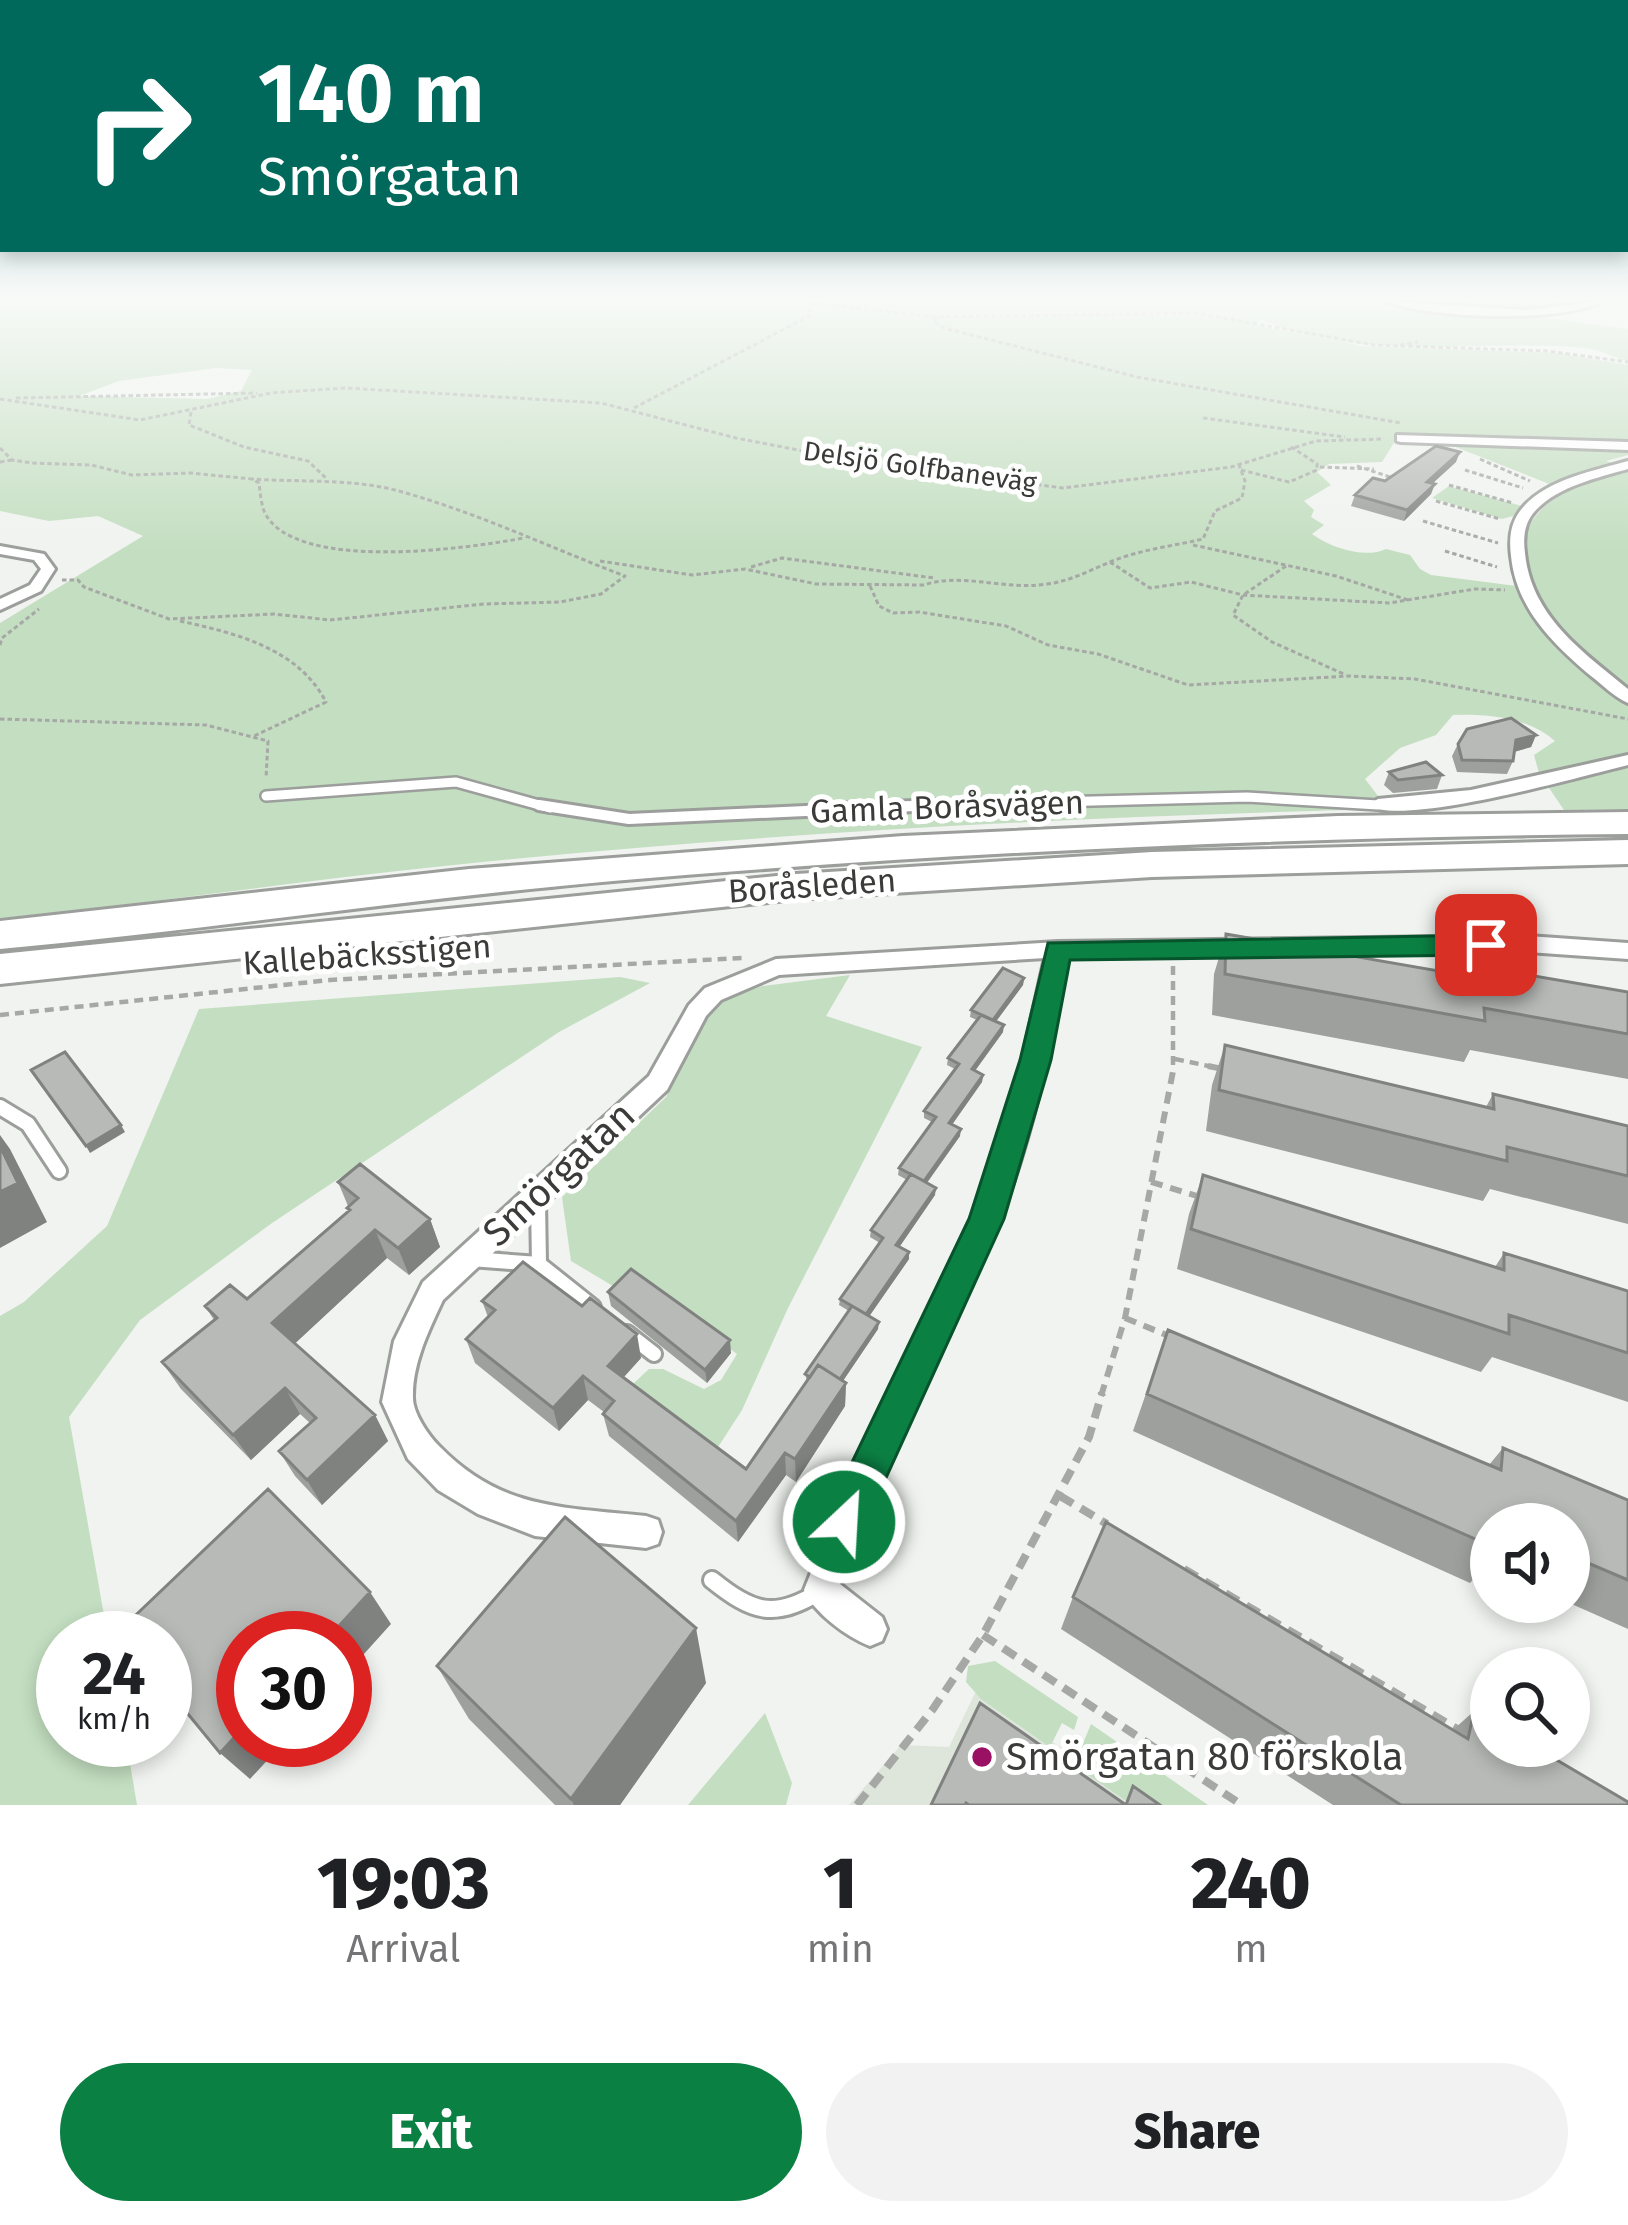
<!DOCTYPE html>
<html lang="en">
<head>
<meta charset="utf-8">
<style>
  body { margin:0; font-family:"Fira Sans",sans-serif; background:#f2f2f2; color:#202124; height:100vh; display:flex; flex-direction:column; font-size:45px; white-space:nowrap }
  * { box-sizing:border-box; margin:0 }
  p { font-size:39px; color:#757577 }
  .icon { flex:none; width:66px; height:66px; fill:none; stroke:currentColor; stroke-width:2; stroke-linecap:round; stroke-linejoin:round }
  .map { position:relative; height:1805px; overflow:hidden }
  .side { display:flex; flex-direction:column; background:#fff; flex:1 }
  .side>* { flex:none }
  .banner { position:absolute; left:0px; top:0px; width:1629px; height:252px; box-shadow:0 6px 18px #0003; background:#00695c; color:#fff; overflow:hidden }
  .tools { position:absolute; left:1470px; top:1503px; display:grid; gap:24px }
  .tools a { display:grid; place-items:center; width:120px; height:120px; border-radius:50%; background:#fff; box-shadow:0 6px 18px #0003; font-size:60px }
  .speed { position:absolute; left:36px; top:1611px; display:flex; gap:24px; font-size:60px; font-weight:700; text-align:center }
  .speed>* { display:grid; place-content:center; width:156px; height:156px; border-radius:50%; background:#fff; box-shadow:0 6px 18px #0003; line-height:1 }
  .speed small { font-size:30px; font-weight:400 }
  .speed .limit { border:18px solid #d22; background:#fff; color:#111 }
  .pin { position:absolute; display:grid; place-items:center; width:102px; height:102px; color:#fff; margin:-51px; border-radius:24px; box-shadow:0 6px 18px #0006 }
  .me { position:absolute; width:132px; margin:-66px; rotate:25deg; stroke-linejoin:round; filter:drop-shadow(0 0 9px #0008) }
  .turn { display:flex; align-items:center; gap:42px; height:252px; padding:0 60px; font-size:54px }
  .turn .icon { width:156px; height:156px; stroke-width:2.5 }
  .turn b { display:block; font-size:84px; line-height:102px }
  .eta { display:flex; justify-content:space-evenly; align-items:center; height:204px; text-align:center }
  .eta b { font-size:72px; font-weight:800; line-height:84px }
  .cta { display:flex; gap:24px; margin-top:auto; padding:24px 60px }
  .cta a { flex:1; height:138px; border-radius:72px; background:#0b8043; color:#fff; font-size:48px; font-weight:800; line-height:138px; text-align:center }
  .cta a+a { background:#f2f2f2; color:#202124 }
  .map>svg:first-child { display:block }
</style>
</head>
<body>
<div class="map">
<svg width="1628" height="1805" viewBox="0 0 1628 1805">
  <rect width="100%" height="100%" fill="#f0f3ef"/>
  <path fill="#dee6dc" d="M977,1689L1114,1785L1155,1805H849L901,1745L949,1747Z"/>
  <path fill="#c3dec0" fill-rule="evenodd" d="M0,301H1261L1280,308L1298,301H1591L1548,318L1628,329V361C1611,357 1602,350 1585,348C1479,338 1361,364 1260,319L1255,325L1363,346L1555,353L1628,365V455L1606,461L1628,467V809L1564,810L1539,773L1534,755L1555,741C1527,717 1489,714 1453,715L1436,735L1400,748L1365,779L1388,809C1064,817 739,834 416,869C277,884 139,905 0,918V623L143,536L98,516L49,521L0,511ZM216,368L252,370L241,391L207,399L79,396L119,381ZM1395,441L1448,444L1567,491C1524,515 1516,542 1531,588L1431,575L1420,569L1410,555L1386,549C1365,559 1331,548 1312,534L1324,525L1311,517L1314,510L1304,501L1331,485L1317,472L1329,464L1382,462Z
    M1449,486L1452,487L1522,506L1513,516L1502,519L1432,498Z
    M850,975L826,1016L922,1047L788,1308L742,1410L709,1461L621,1395L649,1369H663L704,1389L721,1380L737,1354L626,1274L613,1286L571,1261L562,1197L666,1097L708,1011L724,998L763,986Z
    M620,977L650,983L559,1032L272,1223L140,1320L69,1417L108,1638H63V1740H126L137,1805H0V1316L24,1302L107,1226L199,1009Z
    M995,1661L1078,1717L1074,1730L1062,1723L1050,1747L981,1699L966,1682L968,1666Z
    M765,1713L792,1783L786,1805H688Z
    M1091,1724L1208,1805H1132L1074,1765Z"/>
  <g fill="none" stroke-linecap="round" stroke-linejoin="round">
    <defs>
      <path id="lane-far3" d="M266,796L456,782L550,808
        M830,808L1247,797L1378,805"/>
      <path id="lane-far2" d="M539,805L629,819L936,805"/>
      <path id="lane-far1" d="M0,1107L28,1124L59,1171
        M471,1259L539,1264L538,1201
        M539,1264L593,1307
        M627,1333L654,1354"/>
      <path id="lane" d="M712,1580C752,1612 774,1620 819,1592"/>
      <path id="street" d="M1384,301L1527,310L1603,301C1559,324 1430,318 1384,301Z
        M1397,435L1628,442V450L1401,442L1397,441Z
        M1628,461V469C1597,478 1559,486 1536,510C1524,522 1523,538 1525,553C1531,616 1583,652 1628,689V703C1614,697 1603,685 1591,676C1553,644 1516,608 1511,556C1509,540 1510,524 1520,511C1543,480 1593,471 1628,461Z
        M0,546L44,554L55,569L41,591L0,610V599L30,585L41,569L34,560L0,554Z
        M1628,755V765C1583,776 1400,828 1368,805L1378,799L1471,790Z
        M1528,936L1628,943V959L1528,952L1067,958C1050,1047 1033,1138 998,1223C949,1345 885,1460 840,1584L882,1617L887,1629L882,1641L870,1646C847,1637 814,1613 804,1590L846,1485L984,1190L1016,1088L1045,958L779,975L721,1000L706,1016L667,1090L443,1300C429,1330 412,1364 413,1398C413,1413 428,1435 439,1446C501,1510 563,1507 646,1516L658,1520L662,1532L658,1544L646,1548L535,1536L478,1514L438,1490L408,1459L382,1402L394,1341L423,1282L649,1076L689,1005L705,988L776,959L1058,942Z"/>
      <path id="highway" d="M1628,812V834C1289,837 951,852 613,881C408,899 205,930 0,949V921L469,869L903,836L1338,816Z
        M1628,840V864L1152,877L796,899L0,984V954L796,874L1152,852Z"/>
    </defs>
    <use href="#lane-far3" stroke="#9b9e9b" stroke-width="14"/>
    <use href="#lane-far2" stroke="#9b9e9b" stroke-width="16"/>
    <use href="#lane-far1" stroke="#9b9e9b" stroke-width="20"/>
    <use href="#lane" stroke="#9b9e9b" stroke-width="22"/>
    <use href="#street" stroke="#9b9e9b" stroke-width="6"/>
    <use href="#highway" stroke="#9b9e9b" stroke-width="6"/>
    <path stroke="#a6a8a5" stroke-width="3" stroke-dasharray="4.5 3" stroke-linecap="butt" d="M812,303L937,317L1196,313L1374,345L1547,351L1628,362
      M937,317L933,321L944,328L1137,377L1401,423
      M1400,345L1418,342
      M16,398L257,393
      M0,399L140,420L271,393L346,388L601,403L736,438L855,461L1063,488L1231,467L1316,441L1384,439
      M634,408L811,315L808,301
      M191,412L189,425L244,447L308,461L326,478
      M1203,418L1345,437
      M0,448L12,460L32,463L91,465L132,475L191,473L252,479L259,483C260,491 261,503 264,511C292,574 470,548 524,538
      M1480,459L1530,481
      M0,462L12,460
      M1357,466L1396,479
      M1320,467L1374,469
      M1241,470L1289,482L1317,470V464L1290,446
      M1465,470L1523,488
      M1449,485L1513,503
      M1436,501L1500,519
      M1423,521L1498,543
      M1193,545L1336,576L1408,600
      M1445,551L1497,567
      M600,561L692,575L745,569L816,584L924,585C962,572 1007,591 1047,584C1071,581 1088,571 1110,562C1138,550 1173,546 1203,539L1215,511L1242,498L1245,481L1239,465
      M1110,562L1150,588L1191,582L1243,595L1389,603L1475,589L1505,590
      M1286,566L1243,595L1233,615L1272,642L1346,675
      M751,567L782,558L934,578
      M62,580H78L84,587L169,619L274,614L330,620L484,604L560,602L601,594L625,576C546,546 472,510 391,489C348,479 296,482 252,479
      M870,586L879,606L893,613L919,612L1006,626L1048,645L1098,654L1188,685L1349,676L1415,679L1628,719
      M180,621C235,633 298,648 326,702L252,737
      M0,645L2,638L39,609
      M0,719L206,725L268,741L266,778"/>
    <path stroke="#a6a8a5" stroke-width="4.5" stroke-dasharray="9 6" stroke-linecap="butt" d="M1173,966V1069
      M0,1015L330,980L742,958
      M1175,1059L1223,1069"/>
    <path stroke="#a6a8a5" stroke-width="6" stroke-dasharray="12 8" stroke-linecap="butt" d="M1208,1066L1223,1069
      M1151,1182L1197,1196
      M1125,1318L1169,1336
      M1101,1396L1125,1318L1174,1066"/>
    <path stroke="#a6a8a5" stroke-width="8" stroke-dasharray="15 9" stroke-linecap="butt" d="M1060,1496L1107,1524
      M1184,1569L1459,1730
      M983,1635L1242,1805
      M857,1805L933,1709L983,1635L1089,1437L1102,1393"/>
    <use href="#lane-far3" stroke="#fff" stroke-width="9"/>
    <use href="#lane-far2" stroke="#fff" stroke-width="10"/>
    <use href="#lane-far1" stroke="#fff" stroke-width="14"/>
    <use href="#lane" stroke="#fff" stroke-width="16"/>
    <use href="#street" fill="#fff" fill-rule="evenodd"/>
    <use href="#highway" fill="#fff" fill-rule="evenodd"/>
  </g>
  <path fill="#9da09d" d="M1456,462L1433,483L1431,494L1404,521L1351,506L1355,495L1385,481Z
    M1536,735L1531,747L1514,752L1513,761L1507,774L1457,772L1452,756L1458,744Z
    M1389,772L1442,775L1437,789L1393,793L1384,785Z
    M1226,934L1465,976L1470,965L1628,992V1079L1470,1050L1464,1062L1212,1015L1214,974Z
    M1024,978L1023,985L996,1021L1003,1032L975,1071L983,1075L982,1082L952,1125L960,1136L927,1183L935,1195L899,1247L909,1259L869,1316L878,1329L843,1381L846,1383L845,1406L796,1482L786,1475L738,1542L609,1436L603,1414L604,1412L588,1400L559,1431L475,1363L466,1339L488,1317L482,1301L641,1358L623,1378L746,1469L807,1381L805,1374L849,1311L839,1305L840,1299L880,1243L870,1237L871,1230L907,1180L898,1175L899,1168L932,1122L924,1118V1111L955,1069L947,1065L948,1058L977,1020L970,1017L971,1010Z
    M1225,1045L1486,1107L1493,1094L1628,1126V1224L1490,1189L1483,1201L1206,1131L1212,1085Z
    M1203,1175L1495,1267L1504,1253L1628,1291V1402L1492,1357L1481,1372L1177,1269L1189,1214Z
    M338,1182L430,1219L440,1247L409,1275L387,1258L295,1343L375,1415L388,1441L322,1505L295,1476L279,1451L310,1423L300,1414L251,1460L181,1389L162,1362L214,1320L205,1306L247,1299L348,1212L347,1208L348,1206Z
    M608,1292L731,1353L707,1383L611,1306Z
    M1168,1330L1489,1465L1503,1448L1628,1500V1629L1567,1602H1569V1524H1491V1568L1486,1566L1470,1583L1133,1431Z
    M1073,1597L1453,1730L1474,1711L1628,1805H1333L1061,1629Z
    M437,1666L706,1683L620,1805H555L469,1719Z"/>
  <path fill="#808280" d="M1460,452L1456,462L1423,492L1427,482Z
    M1435,484L1431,494L1404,521L1407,510Z
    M1536,735L1531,747L1510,753L1516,740Z
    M1024,978L1023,985L992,1027L993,1020Z
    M1004,1025L1003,1032L971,1076L972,1069Z
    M983,1075L982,1082L948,1130L949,1123Z
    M121,1125L125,1132L90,1153L86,1146Z
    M961,1129L960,1136L923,1188L924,1181Z
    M0,1135L10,1149L47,1222L0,1248Z
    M936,1188L935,1195L896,1252V1245Z
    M430,1219L440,1247L409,1275L398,1248Z
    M375,1230L387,1258L288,1350L272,1323Z
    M909,1252V1259L866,1321V1314Z
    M879,1322L878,1329L832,1397V1391Z
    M637,1334L641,1358L613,1389L608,1366Z
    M730,1340L731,1353L707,1383L705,1370Z
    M583,1376L588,1400L559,1431L553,1408Z
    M846,1383L845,1406L796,1482L795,1459Z
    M285,1388L300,1414L251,1460L233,1435Z
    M375,1415L388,1441L322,1505L307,1480Z
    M785,1453L786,1475L738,1542L736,1521Z
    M370,1592L391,1624L345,1675V1638H328Z
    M696,1628L706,1683L620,1805H574L571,1799Z
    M243,1728V1740H286L250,1779L220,1753Z"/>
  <path fill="#b7bab7" stroke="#808280" stroke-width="3" d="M1436,446L1460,452L1427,482L1435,484L1407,510L1355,495L1373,478L1385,481Z
    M1511,718L1536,735L1516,740L1513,761L1462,760L1458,744L1467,729Z
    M1426,762L1442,775L1398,780L1389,772Z
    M1226,934L1473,977L1470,965L1628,992V1034L1484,1008L1485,1021L1225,974Z
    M1003,968L1024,978L993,1020L971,1010Z
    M981,1015L1004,1025L972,1069L983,1075L949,1123L961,1129L924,1181L899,1168L936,1117L924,1111L959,1064L948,1058Z
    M1225,1045L1494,1109L1493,1094L1628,1126V1176L1507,1147V1161L1219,1090Z
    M65,1052L121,1125L86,1146L31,1070Z
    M0,1146L18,1183L0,1192Z
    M360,1164L430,1219L398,1248L375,1230L272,1323L375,1415L307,1480L279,1451L316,1418L285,1388L233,1435L162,1362L217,1318L205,1306L230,1285L247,1299L350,1210L347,1208L358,1198L338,1182Z
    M911,1174L936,1188L896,1245L909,1252L866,1314L840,1299L883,1238L871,1230Z
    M1203,1175L1504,1270V1253L1628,1291V1353L1509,1315V1334L1191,1229Z
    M523,1262L582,1306L590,1298L637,1334L608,1366L746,1469L818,1365L846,1383L795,1459L785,1453L736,1521L603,1414L614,1401L583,1376L553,1408L466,1339L495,1310L482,1301Z
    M631,1269L730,1340L705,1370L608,1292Z
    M852,1306L879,1322L840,1379L818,1365L810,1377L805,1374Z
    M1168,1330L1501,1470L1503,1448L1628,1500V1580L1569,1555V1524H1491V1546L1147,1394Z
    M268,1489L370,1592L328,1638H243V1728L220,1753L165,1686V1638H125L119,1631Z
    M565,1517L696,1628L571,1799L437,1666Z
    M1106,1522L1468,1739L1474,1711L1491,1721V1746H1533L1628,1802V1805H1401L1073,1597Z
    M980,1703L1126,1805L1133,1786L1160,1805H969L966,1803L965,1805H931Z"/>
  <linearGradient id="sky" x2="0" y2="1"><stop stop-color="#88b8c6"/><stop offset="0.54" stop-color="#f8faf8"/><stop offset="1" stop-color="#f8faf8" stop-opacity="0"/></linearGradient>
  <rect width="1628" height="554" fill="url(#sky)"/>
  <path fill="#0b8043" stroke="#07532c" stroke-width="3" d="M1486,935L1500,945L1486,955L1070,960L1051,1060L1004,1219L859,1537L844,1544L830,1537L823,1522L830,1508L969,1219L1020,1060L1048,943Z"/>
  <circle fill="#9a1062" stroke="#fff" stroke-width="4.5" cx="982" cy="1757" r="12"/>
  <g text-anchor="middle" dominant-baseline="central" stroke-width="10" stroke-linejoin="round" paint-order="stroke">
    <g font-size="27" fill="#3b3c3a" stroke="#fff">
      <text transform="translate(920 467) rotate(8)">Delsjö Golfbaneväg</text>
    </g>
    <g font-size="33" fill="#3b3c3a" stroke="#fff">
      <text transform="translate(947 807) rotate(-2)">Gamla Boråsvägen</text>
      <text transform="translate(812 886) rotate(-4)">Boråsleden</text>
      <text transform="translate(367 955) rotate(-4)">Kallebäcksstigen</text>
    </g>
    <g font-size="39" fill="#3b3c3a" stroke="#fff">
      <text transform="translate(559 1174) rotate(-43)">Smörgatan</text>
    </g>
    <g font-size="39" fill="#3b3c3a" stroke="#fff" text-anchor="start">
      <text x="1006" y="1757">Smörgatan 80 förskola</text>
    </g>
  </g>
</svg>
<div class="tools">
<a><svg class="icon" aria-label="sound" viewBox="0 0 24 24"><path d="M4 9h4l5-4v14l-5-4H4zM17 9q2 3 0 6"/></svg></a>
<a><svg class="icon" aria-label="search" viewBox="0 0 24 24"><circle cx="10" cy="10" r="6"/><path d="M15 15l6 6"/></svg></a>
</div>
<div class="speed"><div>24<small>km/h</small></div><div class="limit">30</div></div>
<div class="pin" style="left:1486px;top:945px;background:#d93025"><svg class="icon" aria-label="arrive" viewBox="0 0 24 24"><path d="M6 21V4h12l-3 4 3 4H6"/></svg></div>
<svg class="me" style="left:844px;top:1522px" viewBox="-20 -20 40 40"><circle r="17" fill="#0b8043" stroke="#fff" stroke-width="3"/><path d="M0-11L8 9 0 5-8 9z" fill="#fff"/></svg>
<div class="banner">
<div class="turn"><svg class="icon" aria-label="right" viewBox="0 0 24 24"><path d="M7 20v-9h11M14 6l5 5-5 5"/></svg><div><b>140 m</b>Smörgatan</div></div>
</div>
</div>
<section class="side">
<div class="eta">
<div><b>19:03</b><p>Arrival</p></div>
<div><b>1</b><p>min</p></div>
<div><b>240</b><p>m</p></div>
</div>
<div class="cta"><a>Exit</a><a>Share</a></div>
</section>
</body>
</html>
